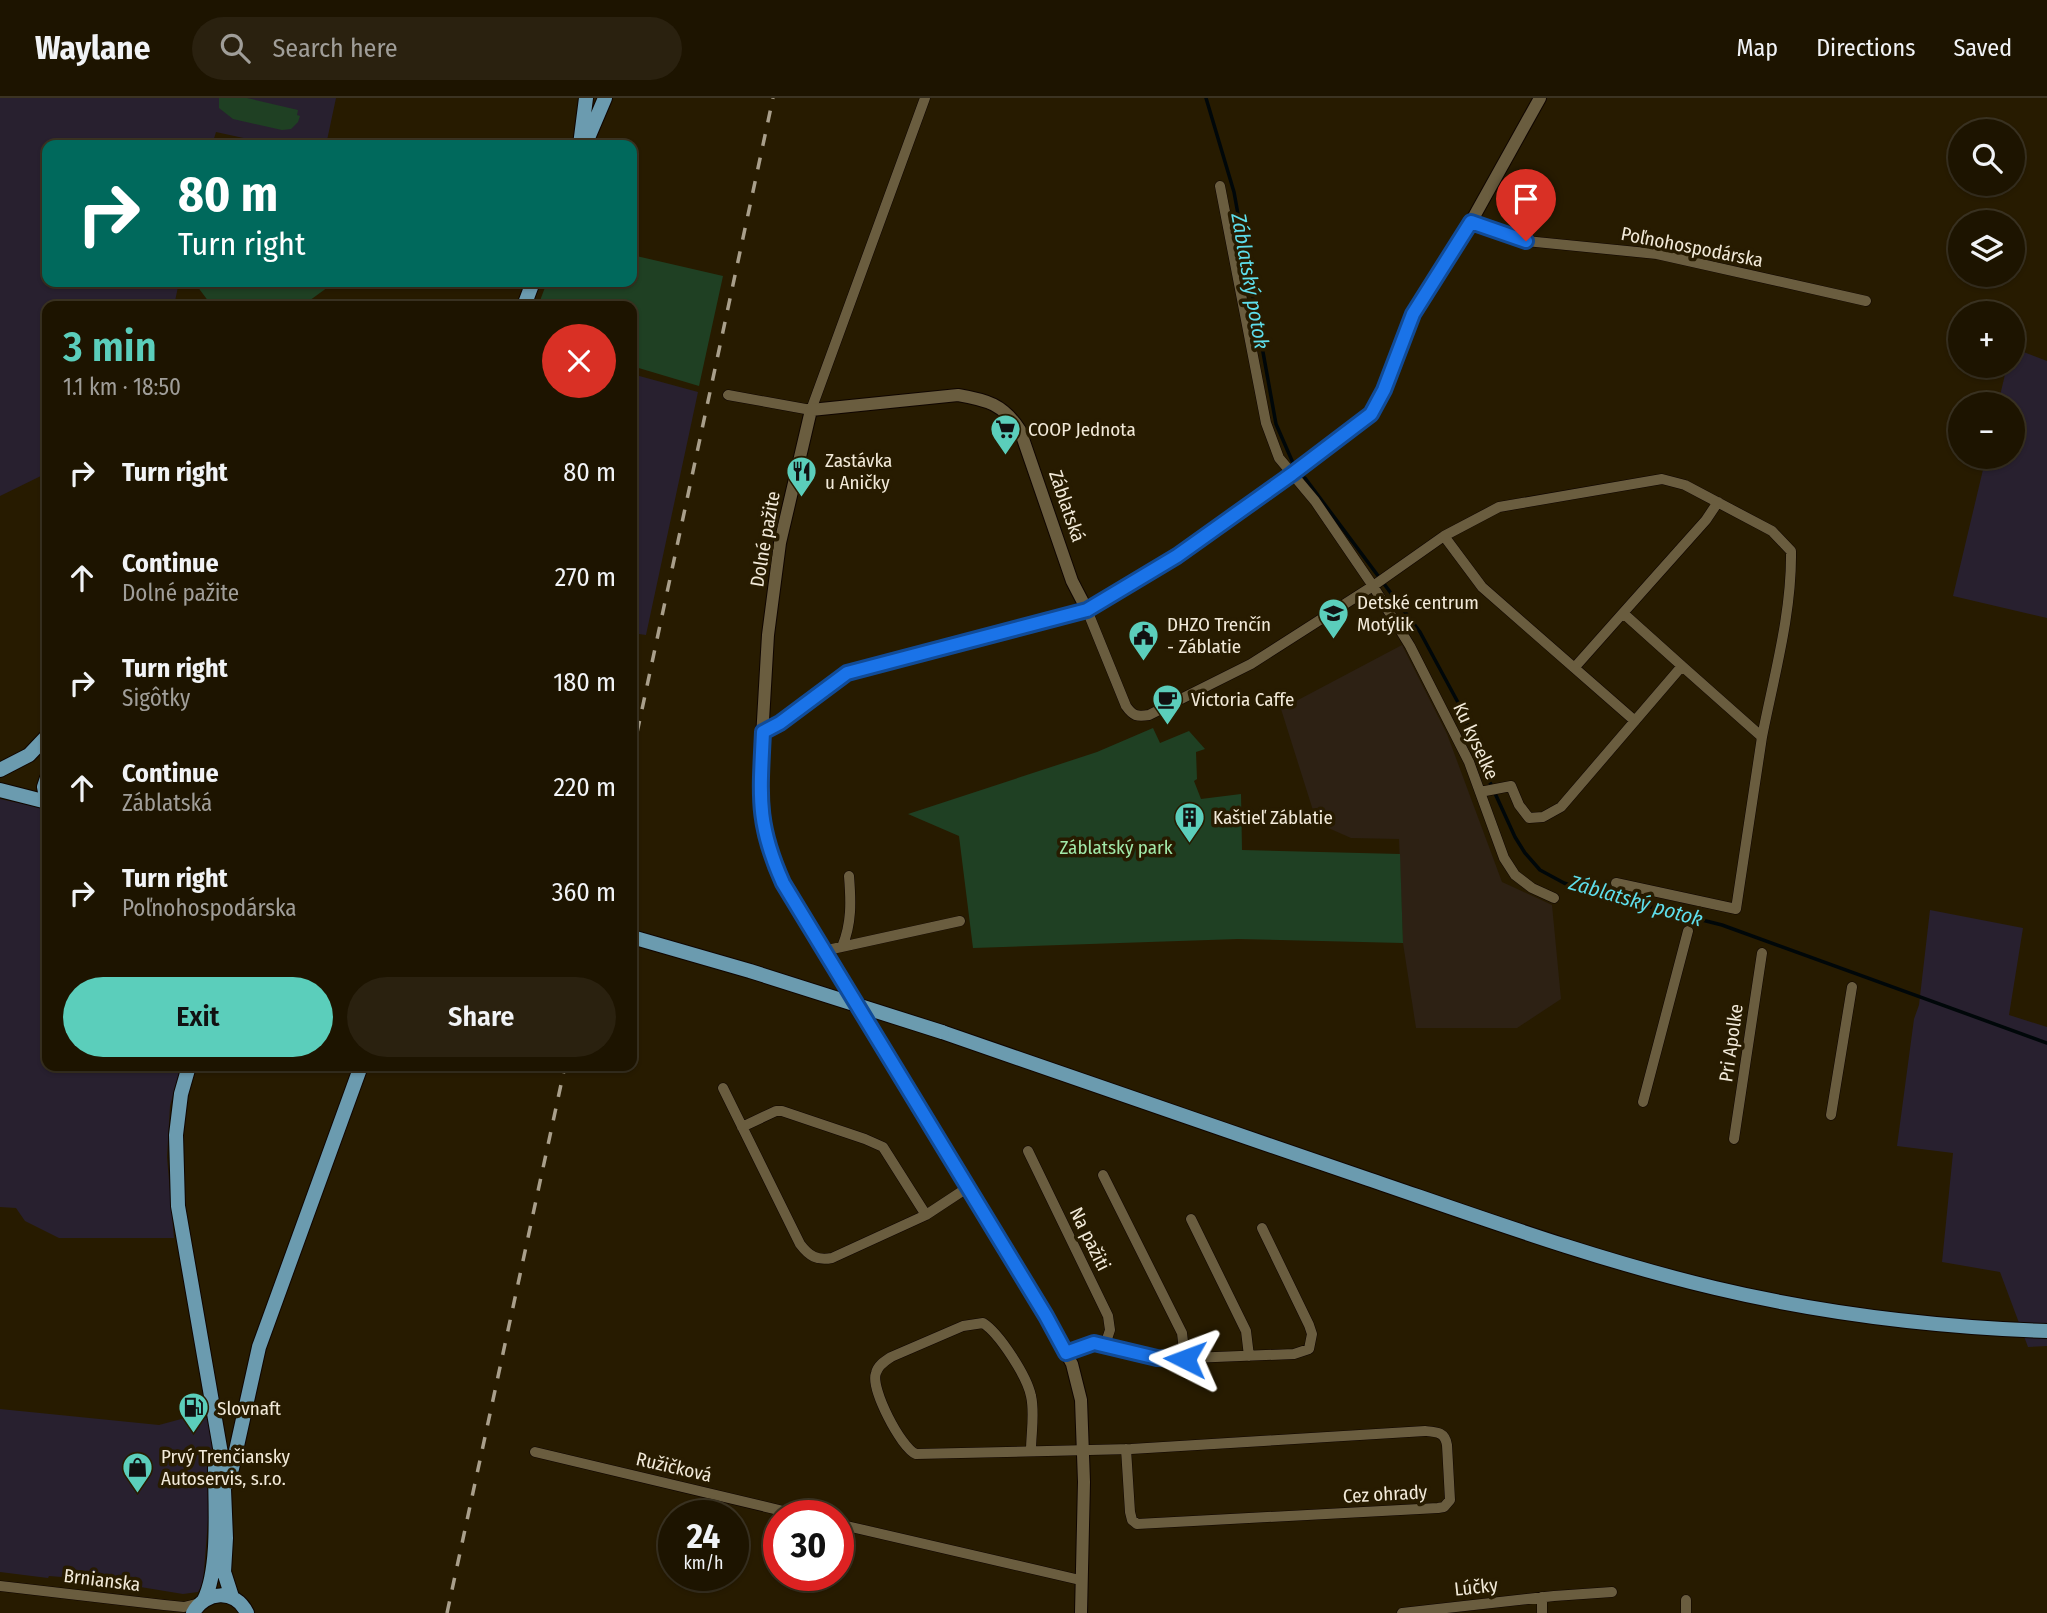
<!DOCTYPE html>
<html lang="en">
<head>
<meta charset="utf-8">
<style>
  body { margin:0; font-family:"Fira Sans Condensed",sans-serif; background:#2a210f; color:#f1f3f6; height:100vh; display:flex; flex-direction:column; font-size:26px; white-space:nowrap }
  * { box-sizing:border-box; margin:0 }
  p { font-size:23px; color:#a09e99 }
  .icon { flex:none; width:38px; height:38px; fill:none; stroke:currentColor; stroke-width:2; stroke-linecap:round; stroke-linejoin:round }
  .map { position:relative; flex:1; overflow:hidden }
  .drawer { position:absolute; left:42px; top:203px; width:595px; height:770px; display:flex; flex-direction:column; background:#1d1400; border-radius:14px; box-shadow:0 2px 5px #0004,0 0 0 2px #3b3322 }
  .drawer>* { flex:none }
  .hud { position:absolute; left:42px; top:42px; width:595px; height:147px; border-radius:14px; box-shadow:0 2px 5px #0004,0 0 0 2px #3b3322; background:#00695c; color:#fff; overflow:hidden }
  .tools { position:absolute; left:1948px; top:21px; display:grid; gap:14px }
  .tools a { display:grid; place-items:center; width:77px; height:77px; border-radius:50%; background:#1d1400; box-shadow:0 2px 5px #0004,0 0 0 2px #3b3322; font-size:35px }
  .speed { position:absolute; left:658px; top:1402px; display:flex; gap:14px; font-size:35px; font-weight:700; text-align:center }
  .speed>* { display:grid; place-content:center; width:91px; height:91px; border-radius:50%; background:#1d1400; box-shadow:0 2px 5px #0004,0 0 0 2px #3b3322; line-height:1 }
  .speed small { font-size:18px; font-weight:400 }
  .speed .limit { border:10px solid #d22; background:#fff; color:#111 }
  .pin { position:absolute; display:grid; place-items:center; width:60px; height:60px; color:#fff; margin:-72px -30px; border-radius:50% 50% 50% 0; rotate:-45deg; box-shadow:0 0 7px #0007 }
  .pin .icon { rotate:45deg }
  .me { position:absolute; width:77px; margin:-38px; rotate:273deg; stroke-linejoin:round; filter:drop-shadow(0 0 5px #0008) }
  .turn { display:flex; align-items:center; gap:24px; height:147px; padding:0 21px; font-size:32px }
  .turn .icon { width:91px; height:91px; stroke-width:2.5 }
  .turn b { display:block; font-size:49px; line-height:60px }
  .round { display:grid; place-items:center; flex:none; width:74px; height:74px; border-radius:37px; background:#2a210f }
  .headline { display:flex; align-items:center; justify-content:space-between; height:119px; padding:0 21px }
  h1 { font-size:42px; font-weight:600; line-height:52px; color:#5bcebb }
  .action { display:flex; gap:14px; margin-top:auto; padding:14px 21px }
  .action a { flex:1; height:80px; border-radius:42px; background:#5bcebb; color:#111; font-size:28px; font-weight:600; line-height:80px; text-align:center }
  .action a+a { background:#2a210f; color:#f1f3f6 }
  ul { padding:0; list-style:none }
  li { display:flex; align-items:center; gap:21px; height:105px; padding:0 21px }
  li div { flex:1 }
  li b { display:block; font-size:26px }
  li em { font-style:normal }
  header { display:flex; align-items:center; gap:42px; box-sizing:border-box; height:98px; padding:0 35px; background:#1d1400; border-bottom:2px solid #3b3322 }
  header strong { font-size:33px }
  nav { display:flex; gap:38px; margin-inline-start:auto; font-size:24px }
  .search { width:490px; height:63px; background:#2a210f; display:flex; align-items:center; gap:18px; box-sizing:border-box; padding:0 24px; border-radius:38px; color:#a09e99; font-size:26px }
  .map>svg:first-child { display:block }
</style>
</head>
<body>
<header>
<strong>Waylane</strong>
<div class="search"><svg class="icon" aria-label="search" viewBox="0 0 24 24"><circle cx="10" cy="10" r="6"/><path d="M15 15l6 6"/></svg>Search here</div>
<nav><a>Map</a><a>Directions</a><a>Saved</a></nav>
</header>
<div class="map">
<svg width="2047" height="1515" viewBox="0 0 2047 1515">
  <rect width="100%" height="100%" fill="#271b00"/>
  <path fill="#28202f" d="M0,0H336L326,47H276L216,34L212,47H47V184H179L174,208H47V375L0,398Z
    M2013,250L2047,263V520L1953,498L1986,359H2012V306H1998L2007,268H2012Z
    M632,276L698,294L646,537L632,535Z
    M0,701L47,711V968H181L170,1008L167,1059L174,1140H59L25,1123L16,1110L0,1109Z
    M1930,812L2023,830L2009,917L2047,929V1248L2028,1249L2000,1174L1942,1164L1953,1055L1897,1048L1914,921L1919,907Z
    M0,1311L159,1327L196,1317L207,1320L212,1344L209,1410L203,1485L198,1494L183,1496L98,1482L49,1478L48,1480L0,1474Z"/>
  <path fill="#2d2114" d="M1402,547L1447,636L1502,784L1552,807L1561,901L1517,930H1416L1403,845L1399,741L1351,740L1317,725L1281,611Z"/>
  <path fill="#1f4023" d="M219,0H247L298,12L297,17L300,18L298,24L291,31L282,32L233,21L219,10Z
    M632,157L723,178L699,288L632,268V208H538L547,184H632Z
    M194,184H335L302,208H212Z
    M1153,630L1160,645L1189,633L1205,651L1196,654L1197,681L1194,683L1201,701L1241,696L1242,752L1400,756L1403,845L1238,841L973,850L959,738L908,716L1097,654Z"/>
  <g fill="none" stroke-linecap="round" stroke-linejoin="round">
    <path stroke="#000709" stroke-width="3.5" d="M1206,0L1234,94L1276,326L1293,365
      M1305,380L1420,534L1461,610L1488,680L1515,739L1525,755L1540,772L1564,785L1587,793L1722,827L2047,945"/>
    <defs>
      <path id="minor" d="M1220,88L1266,325L1279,360L1315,403L1373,488L1410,548L1469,664L1504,760L1515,777L1532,790L1554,800
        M1471,124L1526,143L1657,156L1866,203
        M728,297L811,312L925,0
        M1444,438L1482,489L1635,623
        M1623,515L1706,422L1718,404
        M1575,569L1623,515L1682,568
        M763,634L780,625L847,575L1087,512L1126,608C1133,618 1137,619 1149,617L1251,566L1373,488L1444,438L1499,409L1662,381L1685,387L1772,433L1791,453C1792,515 1774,578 1762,639
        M1480,694L1511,688L1519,707L1529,720L1543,719L1561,709L1682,568L1762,639L1736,811L1616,785
        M842,849C852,825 851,803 849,778
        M823,853L960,823
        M723,990L800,1146C809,1158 817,1163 832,1160L926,1117L967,1090
        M1643,1004L1688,833
        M1831,1017L1852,889
        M742,1029L776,1013H782L865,1041L883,1049L926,1117
        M1734,1041L1762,855
        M1028,1053L1108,1218L1110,1232L1105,1247
        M1103,1077L1182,1235L1185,1261
        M1191,1121L1246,1233L1249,1258
        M1066,1255L1094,1245L1165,1261L1294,1256L1309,1251L1312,1236L1309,1227L1262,1130
        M1031,1353C1031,1335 1035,1315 1031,1298C1027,1278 999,1235 983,1225L963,1228L891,1259C885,1263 878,1267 876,1275C870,1290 901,1350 916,1356L1131,1351L1425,1333C1437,1334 1445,1334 1447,1347L1450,1402L1444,1409L1438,1410L1137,1426L1132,1422L1130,1414L1126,1351
        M535,1354L804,1418
        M838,1426L1080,1482
        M0,1488L164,1507L184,1509L200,1505
        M1402,1515L1554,1498L1612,1494
        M1542,1515V1499
        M1686,1515V1502"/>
      <path id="tertiary" d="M1081,1515L1084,1384L1081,1302L1072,1266L1046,1218L791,801L769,753L761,719L759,691L768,537L780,445L811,312L958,297C987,302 1003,306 1020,332L1072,483L1087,512L1177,458L1292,376L1371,316L1384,292L1414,216L1471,124L1540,0"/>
      <path id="primary" d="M580,47L586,0
        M585,47L605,0
        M524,208L533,184
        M0,672L29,657L47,638
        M0,692L47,704
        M47,704L44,689L47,680
        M942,934C1083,984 1226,1032 1368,1081C1482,1120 1597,1162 1715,1190C1824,1216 1935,1229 2047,1233
        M189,968L181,996L176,1037L178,1108L223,1367L226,1440L224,1474L232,1499
        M229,1384L259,1249L361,968
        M204,1502C220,1470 215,1406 215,1369
        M193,1515C205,1493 235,1490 247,1515"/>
    </defs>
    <use href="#minor" stroke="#0f0500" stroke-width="11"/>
    <use href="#tertiary" stroke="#0f0500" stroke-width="14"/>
    <use href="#primary" stroke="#0f0500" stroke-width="16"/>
    <use href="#minor" stroke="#6a5d3f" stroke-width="10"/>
    <use href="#tertiary" stroke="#6a5d3f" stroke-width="12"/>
    <use href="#primary" stroke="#6b9baf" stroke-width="14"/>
    <path stroke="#a99f8b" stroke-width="3.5" stroke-dasharray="12 12" stroke-linecap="butt" d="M632,658L773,0
      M447,1515L565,968"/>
    <defs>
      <path id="primary-bridge" d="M632,839L750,873L942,934"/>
    </defs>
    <use href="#primary-bridge" stroke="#0f0500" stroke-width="16" stroke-linecap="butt"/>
    <use href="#primary-bridge" stroke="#6b9baf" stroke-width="14"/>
  </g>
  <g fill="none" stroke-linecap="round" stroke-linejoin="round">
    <defs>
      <path id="route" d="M1185,1261L1157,1260L1094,1245L1066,1255L1046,1218L783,785C756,725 760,698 763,634L780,625L847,575L1087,512L1177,458L1292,376L1371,316L1384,292L1413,216L1471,124L1526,143"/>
    </defs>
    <use href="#route" stroke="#114b97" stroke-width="18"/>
    <use href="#route" stroke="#1a73e8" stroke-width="12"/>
  </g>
  <defs>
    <symbol id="supermarket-pin" viewBox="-11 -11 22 30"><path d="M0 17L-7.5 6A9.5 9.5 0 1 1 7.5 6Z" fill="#5bcebb" stroke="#271b00"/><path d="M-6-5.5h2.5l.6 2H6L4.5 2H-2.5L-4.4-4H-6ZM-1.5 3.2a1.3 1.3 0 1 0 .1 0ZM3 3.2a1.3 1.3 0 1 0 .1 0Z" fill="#111"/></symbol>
    <symbol id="restaurant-pin" viewBox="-11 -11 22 30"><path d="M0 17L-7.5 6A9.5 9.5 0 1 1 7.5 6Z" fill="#5bcebb" stroke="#271b00"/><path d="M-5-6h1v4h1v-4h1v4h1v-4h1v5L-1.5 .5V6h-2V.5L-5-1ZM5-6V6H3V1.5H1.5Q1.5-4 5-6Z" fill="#111"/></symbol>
    <symbol id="school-pin" viewBox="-11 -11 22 30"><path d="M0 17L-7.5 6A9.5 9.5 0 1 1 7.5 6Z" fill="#5bcebb" stroke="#271b00"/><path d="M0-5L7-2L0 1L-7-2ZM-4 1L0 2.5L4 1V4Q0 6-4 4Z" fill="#111"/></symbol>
    <symbol id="civic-pin" viewBox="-11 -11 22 30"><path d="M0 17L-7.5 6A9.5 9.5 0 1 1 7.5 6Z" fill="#5bcebb" stroke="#271b00"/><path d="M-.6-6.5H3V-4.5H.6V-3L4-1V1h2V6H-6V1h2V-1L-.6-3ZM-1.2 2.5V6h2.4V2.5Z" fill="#111"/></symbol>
    <symbol id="cafe-pin" viewBox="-11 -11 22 30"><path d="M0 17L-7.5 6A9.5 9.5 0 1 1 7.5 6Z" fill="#5bcebb" stroke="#271b00"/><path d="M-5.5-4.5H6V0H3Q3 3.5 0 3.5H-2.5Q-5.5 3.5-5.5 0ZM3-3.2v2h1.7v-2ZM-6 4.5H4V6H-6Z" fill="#111"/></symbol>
    <symbol id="building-pin" viewBox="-11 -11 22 30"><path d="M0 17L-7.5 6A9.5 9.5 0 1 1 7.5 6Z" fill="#5bcebb" stroke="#271b00"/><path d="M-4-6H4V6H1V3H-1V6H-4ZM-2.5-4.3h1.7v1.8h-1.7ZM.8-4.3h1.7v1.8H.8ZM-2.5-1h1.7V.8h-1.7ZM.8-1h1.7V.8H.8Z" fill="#111"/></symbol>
    <symbol id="fuel-pin" viewBox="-11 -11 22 30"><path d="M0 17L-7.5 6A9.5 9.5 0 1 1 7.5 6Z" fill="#5bcebb" stroke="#271b00"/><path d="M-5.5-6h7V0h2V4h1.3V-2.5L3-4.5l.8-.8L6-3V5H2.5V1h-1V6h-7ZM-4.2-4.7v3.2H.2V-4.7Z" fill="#111"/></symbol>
    <symbol id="shop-pin" viewBox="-11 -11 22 30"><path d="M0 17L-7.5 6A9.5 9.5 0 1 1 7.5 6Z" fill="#5bcebb" stroke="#271b00"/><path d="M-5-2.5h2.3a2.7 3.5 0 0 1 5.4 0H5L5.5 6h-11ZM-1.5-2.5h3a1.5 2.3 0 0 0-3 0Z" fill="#111"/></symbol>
  </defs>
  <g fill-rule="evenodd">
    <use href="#supermarket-pin" x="988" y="314" width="35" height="47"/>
    <use href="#restaurant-pin" x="784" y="356" width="35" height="47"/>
    <use href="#school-pin" x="1316" y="498" width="35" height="47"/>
    <use href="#civic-pin" x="1126" y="520" width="35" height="47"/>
    <use href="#cafe-pin" x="1150" y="584" width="35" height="47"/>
    <use href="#building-pin" x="1172" y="702" width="35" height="47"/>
    <use href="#fuel-pin" x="176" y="1292" width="35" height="47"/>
    <use href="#shop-pin" x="120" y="1352" width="35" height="47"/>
  </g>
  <g text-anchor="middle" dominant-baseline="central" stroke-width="7" stroke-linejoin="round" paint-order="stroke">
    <g font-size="19" fill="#f2ead9" stroke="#271b00">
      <text transform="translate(1692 149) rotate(11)">Poľnohospodárska</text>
      <text transform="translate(1067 408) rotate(71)">Záblatská</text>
      <text transform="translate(765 441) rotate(-80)">Dolné pažite</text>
      <text transform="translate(1476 643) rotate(65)">Ku kyselke</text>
      <text transform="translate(1731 945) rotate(-82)">Pri Apolke</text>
      <text transform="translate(1090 1141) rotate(64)">Na pažiti</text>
      <text transform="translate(674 1369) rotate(13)">Ružičková</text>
      <text transform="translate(1385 1396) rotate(-3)">Cez ohrady</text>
      <text transform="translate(102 1482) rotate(7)">Brnianska</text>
      <text transform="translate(1476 1489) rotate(-6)">Lúčky</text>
    </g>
    <g font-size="19" fill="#f2ead9" stroke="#271b00" text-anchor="start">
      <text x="1028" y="331">COOP Jednota</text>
      <text x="825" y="362">Zastávka<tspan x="825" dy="22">u Aničky</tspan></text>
      <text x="1357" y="504">Detské centrum<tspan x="1357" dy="22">Motýlik</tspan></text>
      <text x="1167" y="526">DHZO Trenčín<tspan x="1167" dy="22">- Záblatie</tspan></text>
      <text x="1191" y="601">Victoria Caffe</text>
      <text x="1213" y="719">Kaštieľ Záblatie</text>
      <text x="217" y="1310">Slovnaft</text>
      <text x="161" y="1358">Prvý Trenčiansky<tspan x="161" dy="22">Autoservis, s.r.o.</tspan></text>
    </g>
    <g font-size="19" fill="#a2e9a9" stroke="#271b00">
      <text x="1116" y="749">Záblatský park</text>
    </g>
    <g font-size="21" font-style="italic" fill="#5edeeb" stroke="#271b00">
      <text transform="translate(1250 183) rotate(80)">Záblatský potok</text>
      <text transform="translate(1636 803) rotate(16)">Záblatský potok</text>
    </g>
  </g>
</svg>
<div class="tools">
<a><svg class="icon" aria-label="search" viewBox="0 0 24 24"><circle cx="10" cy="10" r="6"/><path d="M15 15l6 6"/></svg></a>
<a><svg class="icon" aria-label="layers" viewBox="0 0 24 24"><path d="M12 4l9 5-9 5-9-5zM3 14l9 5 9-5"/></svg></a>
<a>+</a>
<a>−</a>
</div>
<div class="speed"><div>24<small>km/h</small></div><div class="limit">30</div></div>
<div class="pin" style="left:1526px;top:143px;background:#d93025"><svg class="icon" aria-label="arrive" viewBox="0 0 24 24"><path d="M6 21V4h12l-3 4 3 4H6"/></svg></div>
<svg class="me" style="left:1185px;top:1261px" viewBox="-20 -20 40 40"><path d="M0-17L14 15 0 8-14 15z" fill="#1a73e8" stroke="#fff" stroke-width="4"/></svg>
<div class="hud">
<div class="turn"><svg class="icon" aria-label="right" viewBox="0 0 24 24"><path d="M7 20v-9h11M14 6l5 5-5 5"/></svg><div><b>80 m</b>Turn right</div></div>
</div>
<section class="drawer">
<div class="headline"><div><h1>3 min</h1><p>1.1 km · 18:50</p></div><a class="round" style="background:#d93025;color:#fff"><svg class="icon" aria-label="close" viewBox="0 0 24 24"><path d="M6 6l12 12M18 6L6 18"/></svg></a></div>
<ul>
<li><svg class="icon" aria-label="right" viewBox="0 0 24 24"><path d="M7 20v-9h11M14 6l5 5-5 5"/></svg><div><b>Turn right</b></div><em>80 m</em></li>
<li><svg class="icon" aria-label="ahead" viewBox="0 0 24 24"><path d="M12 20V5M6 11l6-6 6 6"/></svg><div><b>Continue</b><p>Dolné pažite</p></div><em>270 m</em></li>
<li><svg class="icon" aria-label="right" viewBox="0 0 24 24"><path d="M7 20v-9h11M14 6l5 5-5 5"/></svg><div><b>Turn right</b><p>Sigôtky</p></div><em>180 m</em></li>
<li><svg class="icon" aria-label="ahead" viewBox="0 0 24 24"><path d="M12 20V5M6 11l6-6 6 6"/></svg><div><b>Continue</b><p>Záblatská</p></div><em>220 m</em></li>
<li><svg class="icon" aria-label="right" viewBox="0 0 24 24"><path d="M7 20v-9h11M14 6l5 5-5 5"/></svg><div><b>Turn right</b><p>Poľnohospodárska</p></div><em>360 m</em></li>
</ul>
<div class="action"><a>Exit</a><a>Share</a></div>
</section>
</div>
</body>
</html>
